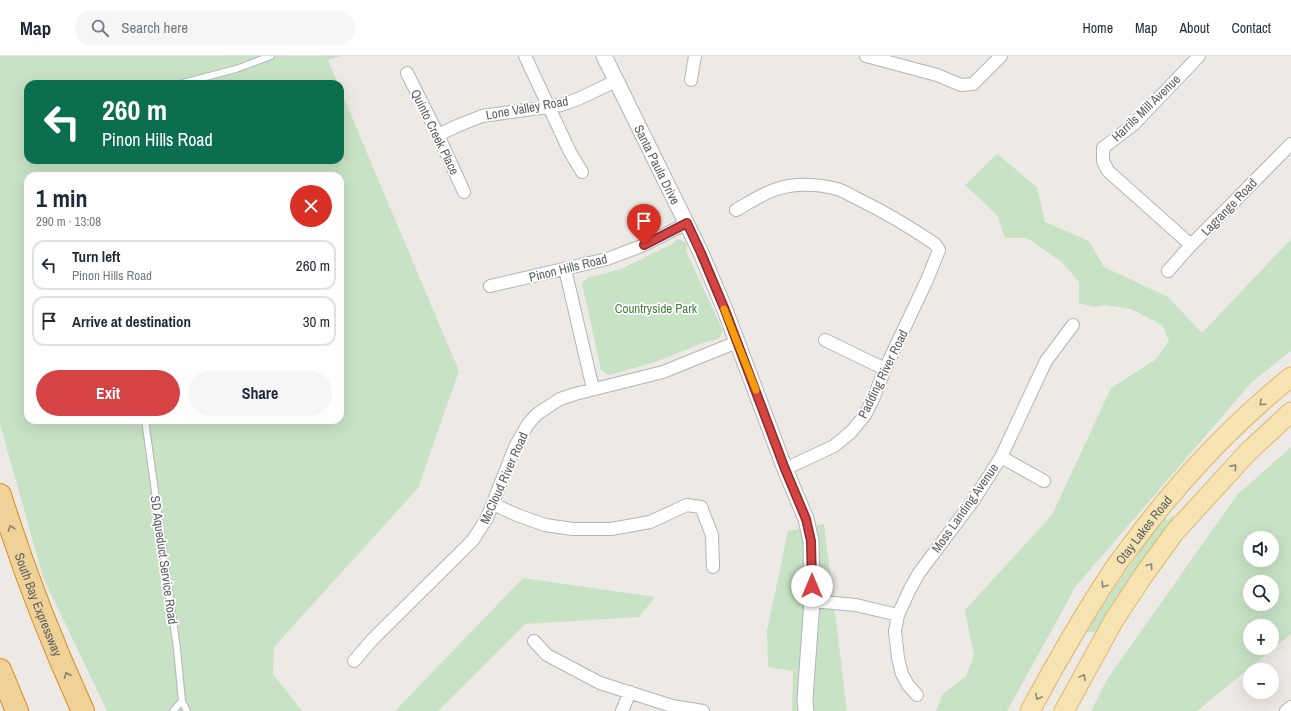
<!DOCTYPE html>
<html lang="en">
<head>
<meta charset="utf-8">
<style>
  body { margin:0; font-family:"Archivo Narrow",sans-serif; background:#f6f6f7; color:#1f2937; height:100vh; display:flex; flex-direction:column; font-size:15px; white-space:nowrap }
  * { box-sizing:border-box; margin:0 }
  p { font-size:13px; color:#747a83 }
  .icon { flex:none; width:22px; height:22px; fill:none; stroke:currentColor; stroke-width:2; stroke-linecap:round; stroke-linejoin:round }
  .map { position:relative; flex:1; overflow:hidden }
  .drawer { position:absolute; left:24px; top:116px; width:320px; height:252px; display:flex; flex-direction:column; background:#fff; border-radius:12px; box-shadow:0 4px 16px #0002 }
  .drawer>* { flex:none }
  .hud { position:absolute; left:24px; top:24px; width:320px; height:84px; border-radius:12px; box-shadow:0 4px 16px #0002; background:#0b6e4f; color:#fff; overflow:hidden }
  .tools { position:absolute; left:1243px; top:475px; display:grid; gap:8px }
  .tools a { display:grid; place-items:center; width:36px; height:36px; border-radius:50%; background:#fff; box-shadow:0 4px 16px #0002; font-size:20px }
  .pin { position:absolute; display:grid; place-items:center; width:34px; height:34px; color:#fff; margin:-41px -17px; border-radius:50% 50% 50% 0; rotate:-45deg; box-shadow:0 0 4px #0007 }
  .pin .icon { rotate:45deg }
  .me { position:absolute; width:44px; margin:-22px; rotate:0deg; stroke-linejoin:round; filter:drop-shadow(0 0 3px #0008) }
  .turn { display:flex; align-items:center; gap:14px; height:84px; padding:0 12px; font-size:18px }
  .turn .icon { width:52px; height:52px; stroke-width:2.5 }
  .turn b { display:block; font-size:28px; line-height:34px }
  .round { display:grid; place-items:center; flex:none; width:42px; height:42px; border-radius:21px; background:#f6f6f7 }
  .head { display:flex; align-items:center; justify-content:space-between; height:68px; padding:0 12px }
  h1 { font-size:24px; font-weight:700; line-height:30px }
  .button { display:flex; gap:8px; margin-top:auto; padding:8px 12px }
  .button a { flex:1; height:46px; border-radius:24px; background:#d54344; color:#fff; font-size:16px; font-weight:700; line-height:46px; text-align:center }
  .button a+a { background:#f6f6f7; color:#1f2937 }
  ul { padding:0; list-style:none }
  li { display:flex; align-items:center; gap:12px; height:50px; margin:0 8px 6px; padding:0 4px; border:2px solid #e0e1e3; border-radius:12px }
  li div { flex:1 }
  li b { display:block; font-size:15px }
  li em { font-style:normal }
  header { display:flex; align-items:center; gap:24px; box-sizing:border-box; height:56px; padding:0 20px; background:#fff; border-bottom:1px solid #e0e1e3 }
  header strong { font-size:19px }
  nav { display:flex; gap:22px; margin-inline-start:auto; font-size:14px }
  .search { width:280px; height:36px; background:#f6f6f7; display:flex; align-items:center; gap:10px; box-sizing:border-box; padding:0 14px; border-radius:22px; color:#747a83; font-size:15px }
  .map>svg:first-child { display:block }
</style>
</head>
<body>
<header>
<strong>Map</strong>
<div class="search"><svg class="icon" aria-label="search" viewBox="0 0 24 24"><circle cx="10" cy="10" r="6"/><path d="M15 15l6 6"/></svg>Search here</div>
<nav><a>Home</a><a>Map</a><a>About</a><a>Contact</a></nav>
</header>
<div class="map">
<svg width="1291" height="655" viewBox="0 0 1291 655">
  <rect width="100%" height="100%" fill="#edeae5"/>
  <path fill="#c7e2c4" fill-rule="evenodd" d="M0,0H340L328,4L338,28H28V104H340V33L459,315L418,432L274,591L273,618L302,655H107L43,521L0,368ZM28,120H340V364H28Z
    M997,98L1037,131L1045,166L1089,185L1104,211L1168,241L1202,277L1291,183V295L1252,326L1076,530L1007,655H936L943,638L966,620L974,600L965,554L1052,459L1111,332L1155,304L1169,285L1162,269L1131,253L1105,249L1094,251L1079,247V226L1062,206L1027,182H1005L997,159L965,129Z
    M677,183L685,186L687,190L686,195L723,275L719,283L708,285L655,306L609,319L601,314L582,227L587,222L621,213L672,188Z
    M1291,391V578L1197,655H1091L1106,625L1237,439ZM1250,482H1272V504H1250ZM1250,526H1272V548H1250ZM1250,570H1272V592H1250Z
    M1172,460H1176L1130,521L1095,576H1087C1110,537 1136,500 1163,463L1168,464Z
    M824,468L847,655H792L793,615L768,611L767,575L788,475Z
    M523,522L655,541L639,561L525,568L438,655H395Z"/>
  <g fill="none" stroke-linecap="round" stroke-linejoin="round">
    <defs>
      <path id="service" d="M179,28L236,13L271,0
        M145,364L177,593L182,645L187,655
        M173,655L182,645"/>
      <path id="minor" d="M525,0L570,96L582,116
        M866,0L937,19L961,29L973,28L1001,0
        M407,17L438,79L464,136
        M691,24L695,0
        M438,79L457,70L482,60L561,49L578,43L616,25
        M736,154C747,148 765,136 777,133C795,127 819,128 837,133C844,135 850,139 856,142C883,155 910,171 935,188L939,194L927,224L885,313L873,343L865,359L851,376L834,390L785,413
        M1191,189L1108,115L1103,105V92L1134,68L1199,0
        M565,213L593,333
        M1168,215L1191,189L1291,88
        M490,230L607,203L644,189L687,167
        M825,284L885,313
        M1001,401L1044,425
        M493,448L517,459L545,469L573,473H611L650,466L687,449L701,451L712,479L713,511
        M812,545L856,549L898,559
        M534,585L547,599L600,627L672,650L703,655
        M354,605L372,584L473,484L487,462L515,391L528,368L537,358L560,343L575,338L663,316L737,286
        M917,639L908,629L902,618L898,602L895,575L898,559L910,533L919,517L973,445L1001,401L1046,305L1073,269
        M622,655L630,636
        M1286,655L1291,651"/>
      <g id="tertiary">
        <path id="s1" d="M604,0L701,197L725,254L785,413L806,463L811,485L812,545L805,643L806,655"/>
      </g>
      <g id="primary">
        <path id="s2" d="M1030,655C1057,605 1086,554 1118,507C1126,496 1134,486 1142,475C1185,419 1235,366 1291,321"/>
        <path d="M1064,655L1114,564L1143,520L1174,477L1247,397L1291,356"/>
      </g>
      <g id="motorway">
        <path id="s3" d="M0,439C23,513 51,585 83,655"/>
        <path d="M0,614L17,655"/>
      </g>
    </defs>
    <use href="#service" stroke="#b2b5b8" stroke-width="8"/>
    <use href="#minor" stroke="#b2b5b8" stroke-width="14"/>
    <use href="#tertiary" stroke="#b2b5b8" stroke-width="17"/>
    <use href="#primary" stroke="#e1b56a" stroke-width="21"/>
    <use href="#motorway" stroke="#d78b1b" stroke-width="24"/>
    <use href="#service" stroke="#fff" stroke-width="6"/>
    <use href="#minor" stroke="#fff" stroke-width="12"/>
    <use href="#tertiary" stroke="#fff" stroke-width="15"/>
    <use href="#primary" stroke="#f5e4b1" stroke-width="19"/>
    <use href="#motorway" stroke="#f0d298" stroke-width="22"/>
  </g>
  <defs><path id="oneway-chevron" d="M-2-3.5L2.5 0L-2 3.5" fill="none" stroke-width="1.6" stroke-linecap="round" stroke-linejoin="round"/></defs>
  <g stroke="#8a887a">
    <use href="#oneway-chevron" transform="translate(1262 347) rotate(138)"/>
    <use href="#oneway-chevron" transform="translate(1234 411) rotate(-48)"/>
    <use href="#oneway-chevron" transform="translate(1150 510) rotate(-54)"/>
    <use href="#oneway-chevron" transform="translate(1104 529) rotate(123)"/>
    <use href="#oneway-chevron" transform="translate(1083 621) rotate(-62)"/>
    <use href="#oneway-chevron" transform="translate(1038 641) rotate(119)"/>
  </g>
  <g stroke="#888273">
    <use href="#oneway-chevron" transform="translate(11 472) rotate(-109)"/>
    <use href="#oneway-chevron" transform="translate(67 619) rotate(-113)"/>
  </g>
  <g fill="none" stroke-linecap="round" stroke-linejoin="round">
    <defs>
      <path id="route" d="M644,189L687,167L701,197L725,254L785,413L806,463L811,485L812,530"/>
    </defs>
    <use href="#route" stroke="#8a2c2c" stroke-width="10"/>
    <use href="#route" stroke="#d54344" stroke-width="7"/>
    <path stroke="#f59e0b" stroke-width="7" d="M724,253L756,334"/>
  </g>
  <g text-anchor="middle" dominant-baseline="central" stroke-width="3.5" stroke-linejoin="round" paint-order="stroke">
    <g font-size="13" fill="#5c6063" stroke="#fff">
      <text transform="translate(527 52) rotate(-10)">Lone Valley Road</text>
      <text transform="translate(1146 52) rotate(-44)">Harrils Mill Avenue</text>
      <text transform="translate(435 76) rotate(64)">Quinto Creek Place</text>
      <text stroke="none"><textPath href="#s1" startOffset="121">Santa Paula Drive</textPath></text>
      <text transform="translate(1229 151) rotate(-46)">Lagrange Road</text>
      <text transform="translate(568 212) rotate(-14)">Pinon Hills Road</text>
      <text transform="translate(883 318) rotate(-64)">Padding River Road</text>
      <text transform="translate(504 422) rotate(-66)">McCloud River Road</text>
      <text transform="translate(965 452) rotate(-55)">Moss Landing Avenue</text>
      <text stroke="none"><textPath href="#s2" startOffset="214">Otay Lakes Road</textPath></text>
      <text transform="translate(164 504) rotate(82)">SD Aqueduct Service Road</text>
      <text stroke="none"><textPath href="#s3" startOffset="116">South Bay Expressway</textPath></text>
    </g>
    <g font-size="13" fill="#42803f" stroke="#fff">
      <text x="656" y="252">Countryside Park</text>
    </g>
  </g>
</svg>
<div class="tools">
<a><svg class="icon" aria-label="sound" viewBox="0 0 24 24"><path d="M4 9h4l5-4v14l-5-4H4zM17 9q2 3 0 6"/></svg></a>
<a><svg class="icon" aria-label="search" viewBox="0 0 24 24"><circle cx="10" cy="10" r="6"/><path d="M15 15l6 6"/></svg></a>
<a>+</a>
<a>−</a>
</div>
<div class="pin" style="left:644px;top:189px;background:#d93025"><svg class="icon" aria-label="arrive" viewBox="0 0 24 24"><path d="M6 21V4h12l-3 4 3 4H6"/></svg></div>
<svg class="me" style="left:812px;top:530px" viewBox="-20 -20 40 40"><circle r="19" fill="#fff"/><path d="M0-13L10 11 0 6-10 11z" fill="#d54344"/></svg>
<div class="hud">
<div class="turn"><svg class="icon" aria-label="left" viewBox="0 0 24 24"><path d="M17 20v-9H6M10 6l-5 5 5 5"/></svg><div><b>260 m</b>Pinon Hills Road</div></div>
</div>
<section class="drawer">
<div class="head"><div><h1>1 min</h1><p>290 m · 13:08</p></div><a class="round" style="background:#d93025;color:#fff"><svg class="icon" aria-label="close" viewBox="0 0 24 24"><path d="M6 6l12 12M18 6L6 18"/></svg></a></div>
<ul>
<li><svg class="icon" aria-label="left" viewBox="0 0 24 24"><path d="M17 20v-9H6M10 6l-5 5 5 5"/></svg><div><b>Turn left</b><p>Pinon Hills Road</p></div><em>260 m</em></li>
<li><svg class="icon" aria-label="arrive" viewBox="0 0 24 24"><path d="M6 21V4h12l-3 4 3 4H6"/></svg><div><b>Arrive at destination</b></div><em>30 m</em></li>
</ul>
<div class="button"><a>Exit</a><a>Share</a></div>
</section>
</div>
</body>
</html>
